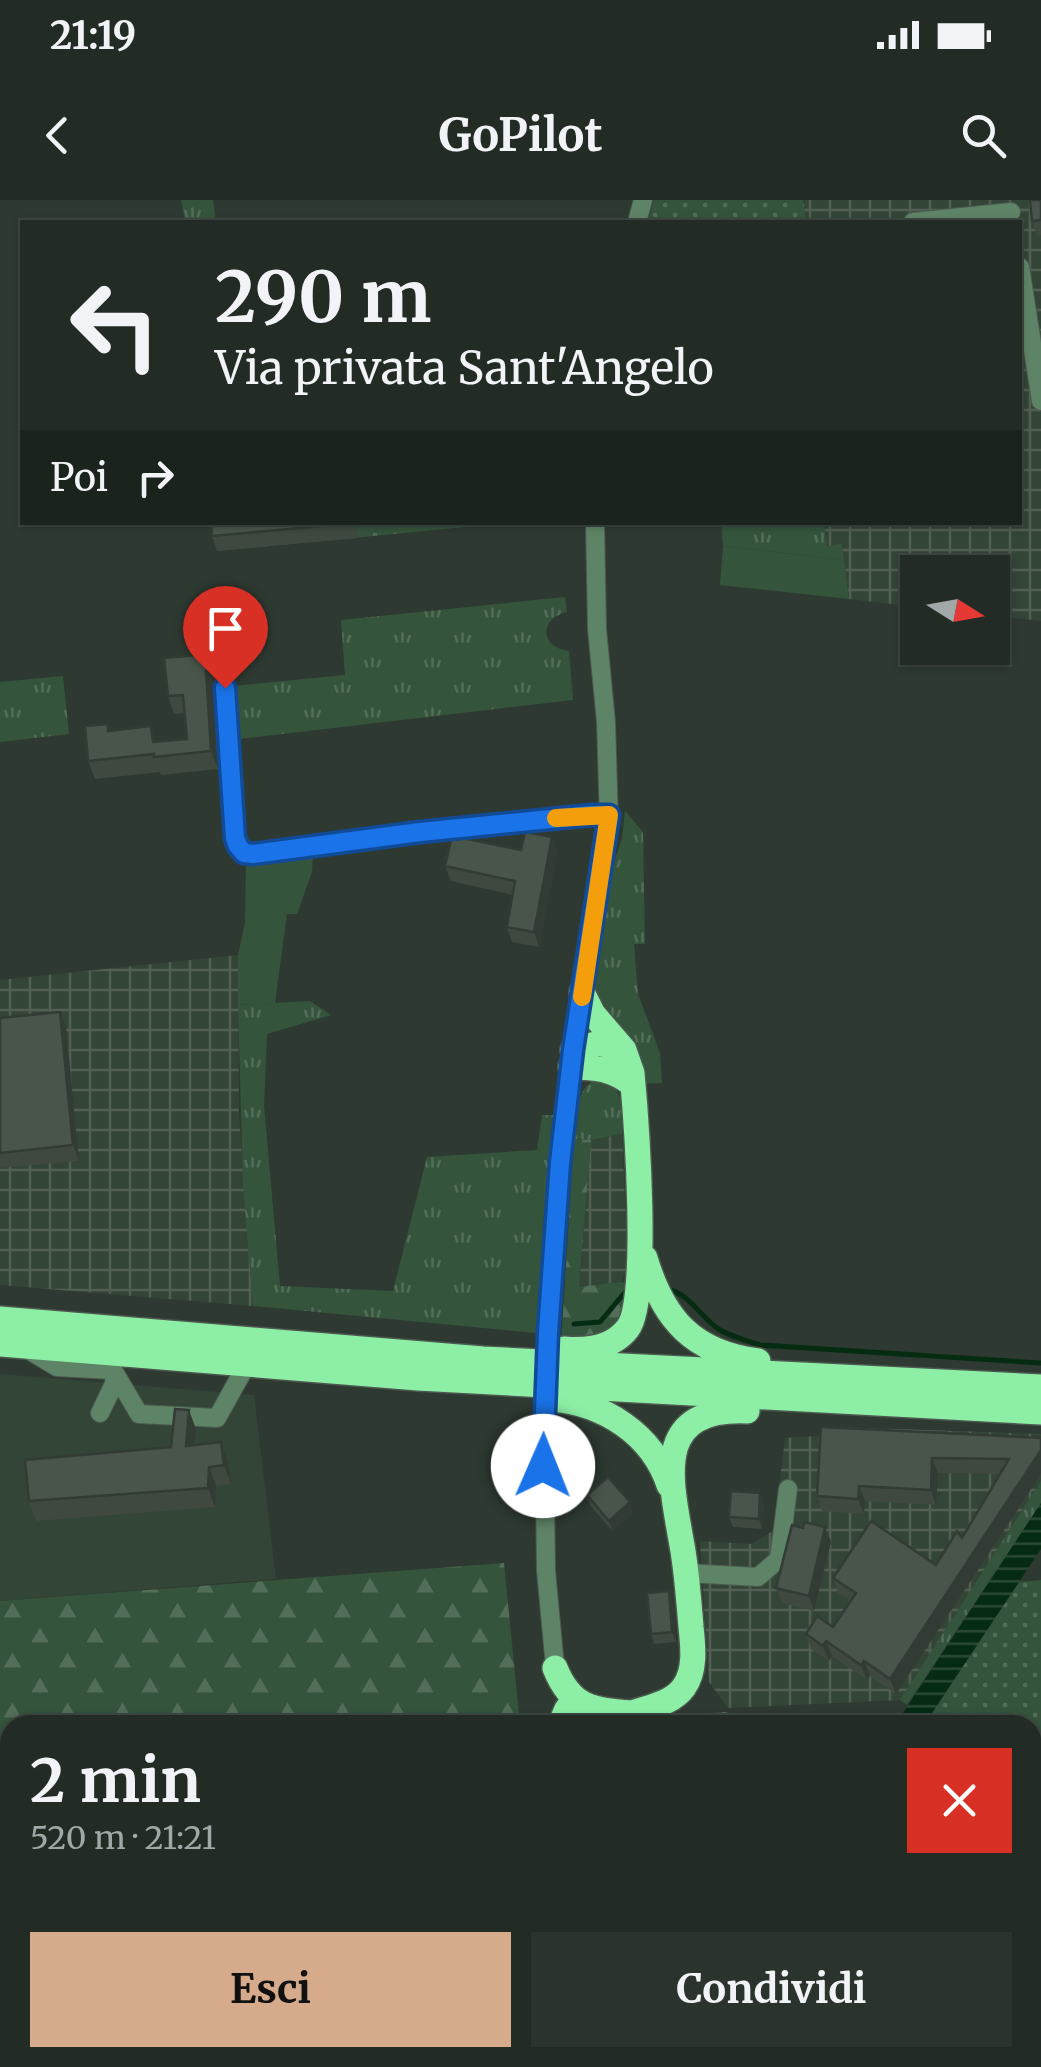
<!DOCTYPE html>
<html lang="it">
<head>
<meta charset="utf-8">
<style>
  body { margin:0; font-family:Merriweather,serif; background:#2a342d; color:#f1f3f6; height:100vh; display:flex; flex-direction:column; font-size:38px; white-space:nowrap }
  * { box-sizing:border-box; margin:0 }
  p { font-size:32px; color:#a2a7a7 }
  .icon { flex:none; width:55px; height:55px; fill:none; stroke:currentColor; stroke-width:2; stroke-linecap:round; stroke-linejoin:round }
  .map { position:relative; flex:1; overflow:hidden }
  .side { position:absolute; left:0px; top:1515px; width:1042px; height:352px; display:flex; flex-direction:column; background:#222c25; border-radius:30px 30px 0 0; box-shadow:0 2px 8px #0004,0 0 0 2px #3f4842 }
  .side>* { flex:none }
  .hud { position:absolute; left:20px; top:20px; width:1002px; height:305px; border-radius:0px; box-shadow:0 2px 8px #0004,0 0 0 2px #3f4842; background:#222c25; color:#f1f3f6; overflow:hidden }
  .needle { width:65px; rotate:101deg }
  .controls { position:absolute; left:900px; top:355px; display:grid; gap:20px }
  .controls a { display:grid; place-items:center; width:110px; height:110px; border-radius:0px; background:#222c25; box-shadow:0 2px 8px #0004,0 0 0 2px #3f4842; font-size:50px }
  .pin { position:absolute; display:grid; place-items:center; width:85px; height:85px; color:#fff; margin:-102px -42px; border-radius:50% 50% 50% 0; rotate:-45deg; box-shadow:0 0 10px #0007 }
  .pin .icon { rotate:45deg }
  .me { position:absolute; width:110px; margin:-55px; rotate:1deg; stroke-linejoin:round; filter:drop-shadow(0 0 8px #0008) }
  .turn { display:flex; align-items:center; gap:35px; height:210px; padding:0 30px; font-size:45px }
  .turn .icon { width:130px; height:130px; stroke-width:2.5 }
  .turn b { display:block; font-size:70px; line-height:85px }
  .then { display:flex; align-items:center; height:95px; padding:0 30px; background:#0003; gap:20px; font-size:38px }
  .round { display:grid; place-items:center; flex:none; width:105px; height:105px; border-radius:0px; background:#2a342d }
  .summary { display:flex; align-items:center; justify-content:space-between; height:170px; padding:0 30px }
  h1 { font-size:60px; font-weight:700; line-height:75px }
  .button { display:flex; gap:20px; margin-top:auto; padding:20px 30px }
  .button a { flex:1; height:115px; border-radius:0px; background:#d6ab8b; color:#111; font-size:40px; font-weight:700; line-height:115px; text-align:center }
  .button a+a { background:#2a342d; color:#f1f3f6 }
  .status { display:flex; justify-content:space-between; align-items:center; height:70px; padding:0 50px; background:#222c25; direction:ltr }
  .status svg { height:28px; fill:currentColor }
  header { display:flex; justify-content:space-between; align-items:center; height:130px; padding:0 30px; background:#222c25; font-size:45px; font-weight:700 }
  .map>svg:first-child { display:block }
</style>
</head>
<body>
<div class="status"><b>21:19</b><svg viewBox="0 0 49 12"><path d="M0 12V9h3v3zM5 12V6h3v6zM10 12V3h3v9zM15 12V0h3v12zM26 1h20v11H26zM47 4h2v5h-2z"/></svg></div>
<header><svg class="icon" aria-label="back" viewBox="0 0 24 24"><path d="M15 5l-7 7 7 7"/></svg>GoPilot<svg class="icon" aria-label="search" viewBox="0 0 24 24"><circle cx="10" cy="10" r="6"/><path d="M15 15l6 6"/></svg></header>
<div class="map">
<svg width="1041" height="1867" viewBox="0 0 1041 1867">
  <defs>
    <pattern id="industrial-grid" width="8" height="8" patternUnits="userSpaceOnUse" patternTransform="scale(2.5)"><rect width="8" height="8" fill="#334536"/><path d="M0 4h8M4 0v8" fill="none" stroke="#516053"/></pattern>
    <pattern id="grass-tufts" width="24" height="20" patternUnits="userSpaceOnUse" patternTransform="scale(2.5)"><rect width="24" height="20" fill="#34543c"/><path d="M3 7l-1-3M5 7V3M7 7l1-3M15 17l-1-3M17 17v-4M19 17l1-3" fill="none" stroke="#526d58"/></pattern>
    <pattern id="forest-firs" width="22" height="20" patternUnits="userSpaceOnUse" patternTransform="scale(2.5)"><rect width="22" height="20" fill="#34543c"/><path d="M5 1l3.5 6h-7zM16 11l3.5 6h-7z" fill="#526d58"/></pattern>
    <pattern id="park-dots" width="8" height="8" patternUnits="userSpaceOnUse" patternTransform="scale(2.5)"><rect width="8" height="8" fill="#34543c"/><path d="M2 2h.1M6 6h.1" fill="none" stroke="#526d58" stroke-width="1.8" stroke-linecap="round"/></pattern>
    <pattern id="water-rules" width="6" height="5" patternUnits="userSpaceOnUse" patternTransform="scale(2.5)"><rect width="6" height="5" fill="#052b12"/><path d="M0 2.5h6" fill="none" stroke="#2a4a35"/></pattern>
  </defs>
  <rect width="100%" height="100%" fill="#2e3a31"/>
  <path fill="#334536" d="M0,1174L254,1195L276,1379L0,1401Z"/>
  <path fill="url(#industrial-grid)" d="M803,0H1041V421L993,415L992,372H918L917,407L849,399L842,345L827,346L824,323L1020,322V22H806Z
    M238,755L239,915L253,1106L0,1085V780Z
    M622,934L628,1066L621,1082L579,1088L591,940Z
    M839,1227L1041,1234V1281L900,1500L728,1508L709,1482L700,1341L752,1344L774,1330L785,1238L816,1236Z"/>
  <path fill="url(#grass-tufts)" d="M181,0H213L216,22H185Z
    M721,323H824L827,346L842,344L844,360L723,346Z
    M565,397L567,412C538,419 540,448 569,451L573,500L238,539L234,486L345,475L341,420Z
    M63,476L69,534L0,542V482Z
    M625,611L643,632L645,744H634L638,794L660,853L662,883L641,884L602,814L595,792V774L610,675L622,638Z
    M310,801L331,815L267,834L264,906L280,1086L393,1091L427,957L537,950L542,915H555L536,1133L253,1106L243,985L238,805Z
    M593,881L610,882C625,898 623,914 622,934L591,940L574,939C576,918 574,893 593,881Z
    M1041,1281V1303L907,1505L900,1500Z
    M616,1858H852V1867H617Z"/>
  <path fill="url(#forest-firs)" d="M574,939L591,940L579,1087L621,1082L631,1084L630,1098L613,1132L561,1144Z
    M504,1363L520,1525H10V1691L0,1692V1401Z
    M725,1512L754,1520L757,1525H679L678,1515Z"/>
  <path fill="url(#park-dots)" d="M654,0H803L806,22H648Z
    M215,323H507L217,351Z
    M1041,1380V1707H1033L1032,1525H924L1019,1382Z"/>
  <path fill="#34543c" d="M723,346L844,360L849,399L720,385Z
    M313,655L312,672L297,714H287L275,803L238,805V755L245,722L246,663Z"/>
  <path fill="url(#water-rules)" d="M1041,1303V1349L924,1525H895Z"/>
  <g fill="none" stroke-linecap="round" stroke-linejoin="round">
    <path stroke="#052b12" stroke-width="5" d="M668,1089C694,1097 699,1117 720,1130C732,1137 747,1140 760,1145L1041,1163
      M574,1124L600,1122L626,1091"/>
    <defs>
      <path id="minor" d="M637,22L643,0
        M913,22L1011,12
        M1020,67L1041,201
        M225,488L235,638L237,646L244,653L253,654L420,632L591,615H609
        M548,1133L560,963L571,867L609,622L606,522L597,429L595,322
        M27,1149L57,1167L113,1170L139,1214L217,1218L247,1164
        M100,1213L114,1184L115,1174
        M544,1213L546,1371L556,1477
        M686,1373L758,1377L779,1359L788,1289
        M597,1858L598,1867"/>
      <path id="highway" d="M573,850L599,843L624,850
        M571,867C596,867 613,869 633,885
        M645,1058C663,1119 693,1153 758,1161
        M0,1119L483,1159L1041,1187
        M0,1144L418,1178L1041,1212
        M564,1149C586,1151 613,1148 628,1128C650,1099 636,916 632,873L624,850L593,814L582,792
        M551,1199C604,1203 652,1234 669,1285
        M555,1468C571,1508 592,1510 632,1513
        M564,1525L561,1523L567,1509L575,1505H585
        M610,1525C616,1522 623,1517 630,1514C648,1507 672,1504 684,1487C696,1470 693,1446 691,1427C689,1402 687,1376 683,1351C672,1285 648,1207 747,1211"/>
    </defs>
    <use href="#minor" stroke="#4c584f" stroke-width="20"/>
    <use href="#highway" stroke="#4c584f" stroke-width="28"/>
    <use href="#minor" stroke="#5e8467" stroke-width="18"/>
    <use href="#highway" stroke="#8defa6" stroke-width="25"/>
    <defs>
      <path id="minor-bridge" d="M544,1213L548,1133"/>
    </defs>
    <use href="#minor-bridge" stroke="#4c584f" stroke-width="20" stroke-linecap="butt"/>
    <use href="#minor-bridge" stroke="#5e8467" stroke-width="18"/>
  </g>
  <path fill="#3f4940" d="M1041,0V35L1037,36L1032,21Z
    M211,322H356L359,338L217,351L212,336Z
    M215,472L216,480L213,489L218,569L161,575L160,572L95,579L88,561L108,524L110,530L157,542L187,539L184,513L174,514L168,496Z
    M552,637L557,652L539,747L512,742L507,727L513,695L451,681L445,666L521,650Z
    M0,818L66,827L79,961L0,968Z
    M821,1227L1041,1238V1274L896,1494L870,1476L867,1480L832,1456L829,1461L811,1449L806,1434L833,1427L851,1401L838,1393L833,1378L936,1365L962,1338L1000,1274L938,1273L936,1305L865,1301L864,1314L822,1311L817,1296Z
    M196,1229L195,1245L228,1262L231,1284L216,1286L215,1307L36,1321L29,1301L171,1247Z
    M587,1295L630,1302L633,1313L612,1331L590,1305Z
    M764,1303L762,1329L733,1327L729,1317Z
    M825,1327L831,1342L814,1411L782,1403L776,1388L803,1328Z
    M673,1401L676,1442L654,1444L651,1434Z"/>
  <path fill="#333c34" d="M209,454L215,472L216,480L213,489L218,569L211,551L206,471Z
    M552,637L557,652L539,747L534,732Z
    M60,812L66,827L79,961L73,945Z
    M189,1210L196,1229L193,1265L186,1246Z
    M221,1242L228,1262L231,1284L224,1265Z
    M1041,1250V1274L896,1494L890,1479Z
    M932,1258L938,1273L936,1305L931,1290Z
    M209,1267L216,1286L215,1307L208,1288Z
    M859,1286L865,1301L864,1314L858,1299Z
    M760,1293L764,1303L762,1329L759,1319Z
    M630,1302L633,1313L612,1331L609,1321Z
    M825,1327L831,1342L814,1411L809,1396Z
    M669,1391L673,1401L676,1442L672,1432Z
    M826,1441L832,1456L829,1461L823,1446Z
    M864,1461L870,1476L867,1480L861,1465Z"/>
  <path fill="#49554b" stroke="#333c34" stroke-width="2.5" d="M1030,0H1041V20L1032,21Z
    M211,322H354V323L212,336Z
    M209,454V462L206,471L211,551L154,557V554L88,561L85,526L108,524V531L151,526L153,542L187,539L183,495L168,496L164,458Z
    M525,632L552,637L534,732L507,727L515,681L445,666L452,636L521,650Z
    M60,812L73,945L0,953V818Z
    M175,1209L189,1210L186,1246L221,1242L224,1265L209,1267L208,1288L29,1301L25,1260L171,1247Z
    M821,1227L1041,1238V1250L890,1479L864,1461L861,1465L826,1441L823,1446L806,1434L817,1416L833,1427L856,1393L833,1378L871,1321L936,1365L957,1331L962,1338L1009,1259L932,1258L931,1290L859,1286L858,1299L817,1296Z
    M608,1277L630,1302L609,1321L587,1295Z
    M731,1291L760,1293L759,1319L729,1317Z
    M804,1322L825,1327L809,1396L776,1388L792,1325L803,1328Z
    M669,1391L672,1432L651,1434L647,1393Z
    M857,1514L858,1525H839V1515Z"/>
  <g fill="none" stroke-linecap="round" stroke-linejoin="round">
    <defs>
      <path id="route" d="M225,488L235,638L238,646L244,653L253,654L420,632L591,615H609L573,850L560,963L548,1133L543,1266"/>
    </defs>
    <use href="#route" stroke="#114b97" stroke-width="25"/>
    <use href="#route" stroke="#1a73e8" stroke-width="18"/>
    <path stroke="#f59e0b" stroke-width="18" d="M556,618L609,615L582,797"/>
  </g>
</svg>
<div class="controls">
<a><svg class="needle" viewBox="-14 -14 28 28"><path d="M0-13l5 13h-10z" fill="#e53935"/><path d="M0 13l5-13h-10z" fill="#a2a7a7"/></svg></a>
</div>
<div class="pin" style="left:225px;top:488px;background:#d93025"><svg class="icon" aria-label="arrive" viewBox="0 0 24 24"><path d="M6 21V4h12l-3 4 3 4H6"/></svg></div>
<svg class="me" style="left:543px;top:1266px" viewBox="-20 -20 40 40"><circle r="19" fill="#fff"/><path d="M0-13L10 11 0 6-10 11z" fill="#1a73e8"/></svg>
<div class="hud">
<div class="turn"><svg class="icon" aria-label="left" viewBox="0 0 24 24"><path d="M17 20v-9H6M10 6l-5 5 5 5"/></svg><div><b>290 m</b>Via privata Sant'Angelo</div></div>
<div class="then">Poi<svg class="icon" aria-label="right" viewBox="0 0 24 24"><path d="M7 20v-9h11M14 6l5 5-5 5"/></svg></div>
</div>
<section class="side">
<div class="summary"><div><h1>2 min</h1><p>520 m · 21:21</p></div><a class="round" style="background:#d93025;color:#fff"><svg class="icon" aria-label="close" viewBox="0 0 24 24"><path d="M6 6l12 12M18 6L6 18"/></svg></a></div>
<div class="button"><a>Esci</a><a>Condividi</a></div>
</section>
</div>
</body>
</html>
